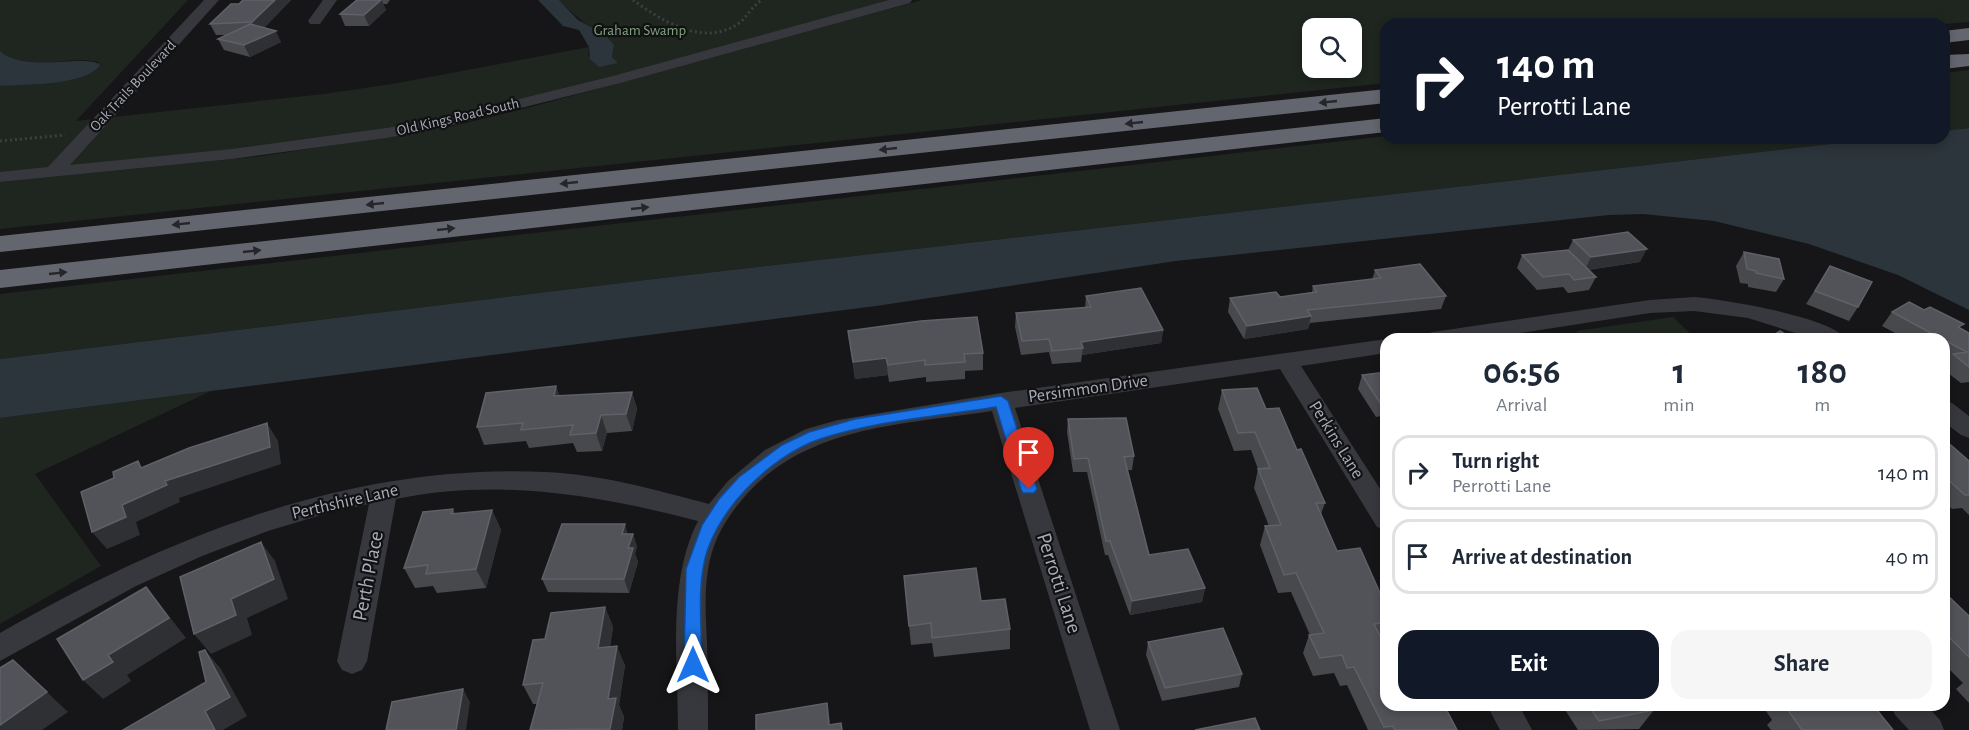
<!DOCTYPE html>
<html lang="en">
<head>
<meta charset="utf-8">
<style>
  body { margin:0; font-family:"Alegreya Sans",sans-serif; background:#f6f6f7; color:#1f2937; height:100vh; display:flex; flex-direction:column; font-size:22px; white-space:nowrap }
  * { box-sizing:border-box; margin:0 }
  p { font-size:20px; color:#747a83 }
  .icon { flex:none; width:33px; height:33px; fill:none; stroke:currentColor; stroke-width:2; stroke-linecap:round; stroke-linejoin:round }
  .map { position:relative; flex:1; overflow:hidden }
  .drawer { position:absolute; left:1380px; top:333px; width:570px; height:378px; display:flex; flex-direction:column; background:#fff; border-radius:18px; box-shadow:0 3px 9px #0003 }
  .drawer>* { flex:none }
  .hud { position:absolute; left:1380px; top:18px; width:570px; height:126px; border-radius:18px; box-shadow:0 3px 9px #0003; background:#111827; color:#fff; overflow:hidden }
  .buttons { position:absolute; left:1302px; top:18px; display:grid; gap:12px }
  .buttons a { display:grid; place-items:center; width:60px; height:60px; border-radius:12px; background:#fff; box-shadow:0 3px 9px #0003; font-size:30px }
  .pin { position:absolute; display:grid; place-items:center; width:51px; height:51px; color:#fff; margin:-62px -26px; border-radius:50% 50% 50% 0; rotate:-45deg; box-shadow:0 0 6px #0007 }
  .pin .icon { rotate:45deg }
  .me { position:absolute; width:66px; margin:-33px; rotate:0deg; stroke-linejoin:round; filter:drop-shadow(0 0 4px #0008) }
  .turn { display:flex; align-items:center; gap:21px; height:126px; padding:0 18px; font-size:27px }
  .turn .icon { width:78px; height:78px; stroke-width:2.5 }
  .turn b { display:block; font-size:42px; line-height:51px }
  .eta { display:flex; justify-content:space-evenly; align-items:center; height:102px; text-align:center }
  .eta b { font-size:36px; font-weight:700; line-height:42px }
  .action { display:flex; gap:12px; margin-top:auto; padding:12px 18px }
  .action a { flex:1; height:69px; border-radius:18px; background:#111827; color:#fff; font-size:24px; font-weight:700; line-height:69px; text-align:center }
  .action a+a { background:#f6f6f7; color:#1f2937 }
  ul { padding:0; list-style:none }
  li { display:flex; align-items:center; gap:18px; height:75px; margin:0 12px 9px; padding:0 6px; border:3px solid #e0e1e3; border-radius:18px }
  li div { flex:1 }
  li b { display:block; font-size:22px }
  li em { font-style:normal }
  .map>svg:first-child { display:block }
</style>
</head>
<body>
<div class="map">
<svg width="1969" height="730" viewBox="0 0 1969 730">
  <rect width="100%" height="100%" fill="#161618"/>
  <path fill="#1e261f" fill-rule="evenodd" d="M0,0H188L76,121L324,94L398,83L589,47L588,55L617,63L612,57L614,45C595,30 576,18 559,0H892C730,42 569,96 404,125C271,149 135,159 0,173V86L75,79L99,62C69,55 32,72 2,54L0,51Z
    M922,0H1969V22L1944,24H1386V83L0,229V182L263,156L449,127L527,108ZM1312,28H1352V68H1312Z
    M1969,70V128L1944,131V73Z
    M1386,136L1882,138L654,279L0,359V294Z
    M1673,317L1696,339H1583L1576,331Z
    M211,391L35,474L101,566L0,624V418Z"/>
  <path fill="#2c353c" d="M538,0H559L578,20L605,35L614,45L612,57L618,63L599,67L590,59L589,47L579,30L563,26Z
    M0,51C24,74 87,53 100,65C86,86 25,84 0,86Z
    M1969,128V310L1898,275L1809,244L1714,221L1643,214L1609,215L1176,261L876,306L0,418V359L654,279L1882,138H1944V131Z"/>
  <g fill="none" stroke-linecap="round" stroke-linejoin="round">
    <path stroke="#3d3f44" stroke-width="3" stroke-dasharray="2 3" stroke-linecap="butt" d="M633,0C662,21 704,48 739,23C748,16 752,6 762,0
      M0,141L65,135"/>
    <path fill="#37383d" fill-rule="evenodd" d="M204,0H219L70,165L232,149L386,128L441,118L613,76L889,0H912L910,3L624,82L441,128L386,138L232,159L0,182V172L48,167Z
      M323,0H337L320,24H310L308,21Z
      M1694,297C1722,299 1832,317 1846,339H1815L1748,318L1694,311L1650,313L1481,339H1422L1425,334L1433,332L1650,300Z
      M1387,339L1386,353L1301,366L1386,498V530L1377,527L1280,369L1015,408L1120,730H1090L992,411C903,425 803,425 741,501C724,521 712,543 708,570C704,594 706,619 707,643C708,672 708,701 708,730H678C678,664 667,581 698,521C599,495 497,478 396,499L367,661L362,670L352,674L342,670L337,661L369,504L331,512L268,531L202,556L136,586L0,661V633C167,537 349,463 545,472C600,474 656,490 709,504L728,481L765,450L806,429L838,420L1001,393Z
      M1944,401L1952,403L1969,416V438L1961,435L1944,422Z
      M1487,705H1519L1532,730H1500Z
      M1891,705H1926L1940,720L1944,730H1909L1895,715Z"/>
    <path fill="#63666e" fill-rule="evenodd" d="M1969,28V40L1944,43V31Z
      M1969,54V66L1944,69V55Z
      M1386,89V103L0,252V236Z
      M1386,118V132L0,288V270Z"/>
  </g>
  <path fill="#47494d" d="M291,0L264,28L281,42L250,57L224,50L218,39L226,35H216L210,24Z
    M356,0H390L387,4H383L386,10L369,26H345L340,14Z
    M1573,240L1640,262L1588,270L1596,277L1589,290L1568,293L1563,287L1537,290L1517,268L1522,255L1568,250Z
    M1744,252L1784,279L1776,292L1748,287V284L1740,283L1736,266Z
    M1830,266L1858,307L1849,321L1806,304Z
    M1375,270L1446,296L1441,309L1310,323L1308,329L1244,339L1228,312L1230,298L1280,297L1312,292L1313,286L1372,280Z
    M1086,296L1163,330L1161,343L1082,355L1081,362L1052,364L1049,352L1021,355L1015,327L1016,313L1085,308Z
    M1892,312L1960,328L1969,333V382L1961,383L1944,370V365L1947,361L1944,359V339H1906L1882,326Z
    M848,331L983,353V370L965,371V379L926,382V377L889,382L888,375L855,379Z
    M1386,372V415L1376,417L1358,389L1362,375Z
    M1222,390L1266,409L1297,450L1325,503L1321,514L1337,551L1380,593L1386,592V639L1382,640L1386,705L1457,730H1368L1347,685L1340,686L1334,673L1313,676L1303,653L1309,635H1310L1291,592L1278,593L1260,545L1265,526H1269L1254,488L1258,469L1251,450L1234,451L1218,409Z
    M632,392L637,409L632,431L607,433L602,451L577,452L573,443L529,448L526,441L484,445L477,427L560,396Z
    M1068,419L1134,456L1132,470H1128L1149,555L1205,588L1202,602L1130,615L1108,555H1105L1087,472H1073L1067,432Z
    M1944,440L1969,461V515L1962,508L1952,509L1944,501Z
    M453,509L455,514L492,510L501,530L486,588L437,593L433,586L415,588L404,568Z
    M628,534H633L637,547L635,554L638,562L629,593L548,592L542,579Z
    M904,576L981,601L1010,629V649L934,657L932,643L911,645Z
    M1944,592L1969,616V703L1956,689L1963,683L1944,664Z
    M605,607L613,627L610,647L625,665L619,705L624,717L622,730H530L537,704H533L523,685L545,639Z
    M1148,642L1242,674L1239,687L1162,701L1146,655Z
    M1562,705H1650L1654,710L1639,729L1578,730Z
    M1762,705H1873L1893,730H1771L1767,725L1772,720Z"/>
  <path fill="#2f3033" d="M275,0H291L258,34L252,22Z
    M381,0H382L386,10L369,26L364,15Z
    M276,31L281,42L250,57L244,45Z
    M1647,249L1640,262L1585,270L1591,257Z
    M1311,316L1308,329L1244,339L1247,326Z
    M1163,330L1161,343L1082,355L1083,348L1081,342Z
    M886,358L888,375L855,379L853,362Z
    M556,386L563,404L554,396Z
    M632,392L637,409L632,431L626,414Z
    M601,415L607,433L602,451L596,433Z
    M267,423L278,441L281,464L179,498L180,502L136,522L140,535L107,549L92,532L122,505L165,481Z
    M492,510L501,530L486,588L476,569Z
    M625,524L629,538L622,534Z
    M633,534L637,547L635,554L638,562L629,593L624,579L628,548Z
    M261,542L275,561L288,599L247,618L252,635L211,654L194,634L231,599Z
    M146,587L162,607L186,638L127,675L131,681L103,699L83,680Z
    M1205,588L1202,602L1130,615L1132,601Z
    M605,607L613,627L606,667L598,648Z
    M617,646L625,665L619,705L624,717L622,730H610L608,699Z
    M205,650L221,669L247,716L223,730H215L205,711L230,697Z
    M13,660L68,712L42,730H0V725Z
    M463,689L470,702L466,730H456Z
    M827,703L830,723L831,730H830Z"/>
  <path fill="#525359" stroke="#5f6168" stroke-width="1.5" d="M243,0H275L252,22L210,24L231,4H239Z
    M357,0H381L364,15L340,14Z
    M250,24L276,31L244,45L218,39Z
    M1628,232L1647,249L1591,257L1573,240Z
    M1568,250L1596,277L1574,280L1569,274L1543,277L1522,255Z
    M1744,252L1779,259L1784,279L1756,273V271L1747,269Z
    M1420,264L1446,296L1307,310L1311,316L1247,326L1230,298L1276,292L1280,297L1317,292L1313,286L1381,278L1375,270Z
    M1830,266L1872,282L1858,307L1815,291Z
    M1141,288L1163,330L1081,342L1083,348L1052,351L1049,339L1022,341L1016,313L1091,307L1086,296Z
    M1909,302L1924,310L1930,307L1964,324L1958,327L1969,333V367L1953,354L1967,352L1944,340V339H1942L1892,312Z
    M977,317L983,353L964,354L965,362L925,365V360L888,365L886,358L853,362L848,331L921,321Z
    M1780,331L1793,339H1768Z
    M1386,372V402L1380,403L1362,375Z
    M556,386L554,396L632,392L626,414L601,415L596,433L570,435L573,425L521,430L523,423L477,427L486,393Z
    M1257,388L1266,409L1279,408L1297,450L1301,449L1325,503H1316L1337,551L1360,548L1380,593L1386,592V622L1374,624L1386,648V705H1444L1457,730H1395L1393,726L1384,727L1354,667L1347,668L1342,655L1320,658L1309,635L1324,633L1296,573L1284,575L1265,526L1281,525L1258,469L1270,468L1255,432L1238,433L1222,390Z
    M1126,418L1134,456L1124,457L1149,555L1188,549L1205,588L1132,601L1110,541H1106L1088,458L1074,459L1068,419Z
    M267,423L270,447L165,481L167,485L122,505L126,517L92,532L81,492L114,478L113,472L138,461L141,468L189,448Z
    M1944,440H1945L1969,461V495H1965L1944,476Z
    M453,509L451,514L492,510L476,569L426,574L428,565L404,568L423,512Z
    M562,524H625L622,534H633L628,548H633L624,579H542Z
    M261,542L274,579L231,599L236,615L194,634L180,577Z
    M976,568L981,601L1005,599L1010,629L932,638L931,623L909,626L904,576Z
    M146,587L169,618L108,655L113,662L83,680L57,639Z
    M1944,592L1969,616V657L1944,632Z
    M605,607L598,648L617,646L608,699L616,698L610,729L530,730L543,683L523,685L533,640L545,639L551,613Z
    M1223,628L1242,674L1165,688L1148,642Z
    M205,650L230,697L205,711L215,730H123L206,682L199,652Z
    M13,660L47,692L0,725V668Z
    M463,689L456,730H386L392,702Z
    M827,703L829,725L841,723L842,730H756V715Z
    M1588,705H1650L1654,710L1599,721Z
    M1793,705H1873L1893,730H1802L1785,706Z
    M1255,718L1260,730H1195Z"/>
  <defs><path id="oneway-solid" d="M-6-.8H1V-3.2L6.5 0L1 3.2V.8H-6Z" transform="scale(1.5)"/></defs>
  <g fill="#26262a">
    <use href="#oneway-solid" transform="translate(1328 102) rotate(174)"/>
    <use href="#oneway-solid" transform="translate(1134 123) rotate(174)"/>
    <use href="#oneway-solid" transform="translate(888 149) rotate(174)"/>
    <use href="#oneway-solid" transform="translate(569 183) rotate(174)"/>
    <use href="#oneway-solid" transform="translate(375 204) rotate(174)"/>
    <use href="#oneway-solid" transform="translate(640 208) rotate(-6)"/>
    <use href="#oneway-solid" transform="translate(181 224) rotate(174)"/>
    <use href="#oneway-solid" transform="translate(446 229) rotate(-6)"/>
    <use href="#oneway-solid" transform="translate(252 251) rotate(-6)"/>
    <use href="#oneway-solid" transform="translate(58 273) rotate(-6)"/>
  </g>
  <path fill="#1a73e8" stroke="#114b97" stroke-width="1.5" d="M1001,396L1008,401L1037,489L1034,493H1023L1021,489L996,407C938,416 876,421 820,439C770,456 710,515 703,569C698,598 702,636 702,665L699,671L693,673L686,671L684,665L686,569L702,525L719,499L739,477L782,445L809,432L855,419Z"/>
  <g text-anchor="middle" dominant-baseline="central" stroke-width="4.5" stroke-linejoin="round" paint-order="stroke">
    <g font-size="15" fill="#7fa381" stroke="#111113">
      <text x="640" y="30">Graham Swamp</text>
    </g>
    <g font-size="15" fill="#a8adb8" stroke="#111113">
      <text transform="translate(133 86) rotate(-47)">Oak Trails Boulevard</text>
      <text transform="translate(458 117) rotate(-13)">Old Kings Road South</text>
    </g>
    <g font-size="18" fill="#a8adb8" stroke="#111113">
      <text transform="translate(1088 389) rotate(-8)">Persimmon Drive</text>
      <text transform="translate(1336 440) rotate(58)">Perkins Lane</text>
      <text transform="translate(345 502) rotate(-13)">Perthshire Lane</text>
    </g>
    <g font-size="21" fill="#a8adb8" stroke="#111113">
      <text transform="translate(368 576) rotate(-79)">Perth Place</text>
      <text transform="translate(1059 583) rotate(72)">Perrotti Lane</text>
    </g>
  </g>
</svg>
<div class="buttons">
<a><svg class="icon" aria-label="search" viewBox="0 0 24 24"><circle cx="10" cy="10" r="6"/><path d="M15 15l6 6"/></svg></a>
</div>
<div class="pin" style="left:1029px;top:489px;background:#d93025"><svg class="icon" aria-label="arrive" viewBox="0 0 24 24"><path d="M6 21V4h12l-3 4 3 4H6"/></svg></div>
<svg class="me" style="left:693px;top:665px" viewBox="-20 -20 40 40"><path d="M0-17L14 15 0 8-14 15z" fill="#1a73e8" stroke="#fff" stroke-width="4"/></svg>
<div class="hud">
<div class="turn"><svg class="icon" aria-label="right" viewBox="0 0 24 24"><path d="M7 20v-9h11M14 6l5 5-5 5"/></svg><div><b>140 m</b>Perrotti Lane</div></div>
</div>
<section class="drawer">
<div class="eta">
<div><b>06:56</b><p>Arrival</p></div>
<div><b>1</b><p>min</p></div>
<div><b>180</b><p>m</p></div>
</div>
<ul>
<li><svg class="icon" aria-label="right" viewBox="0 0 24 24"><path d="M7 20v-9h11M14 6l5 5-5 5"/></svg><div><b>Turn right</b><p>Perrotti Lane</p></div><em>140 m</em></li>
<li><svg class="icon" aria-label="arrive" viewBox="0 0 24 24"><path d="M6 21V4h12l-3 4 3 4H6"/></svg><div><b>Arrive at destination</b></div><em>40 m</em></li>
</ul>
<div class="action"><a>Exit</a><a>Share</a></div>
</section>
</div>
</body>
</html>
